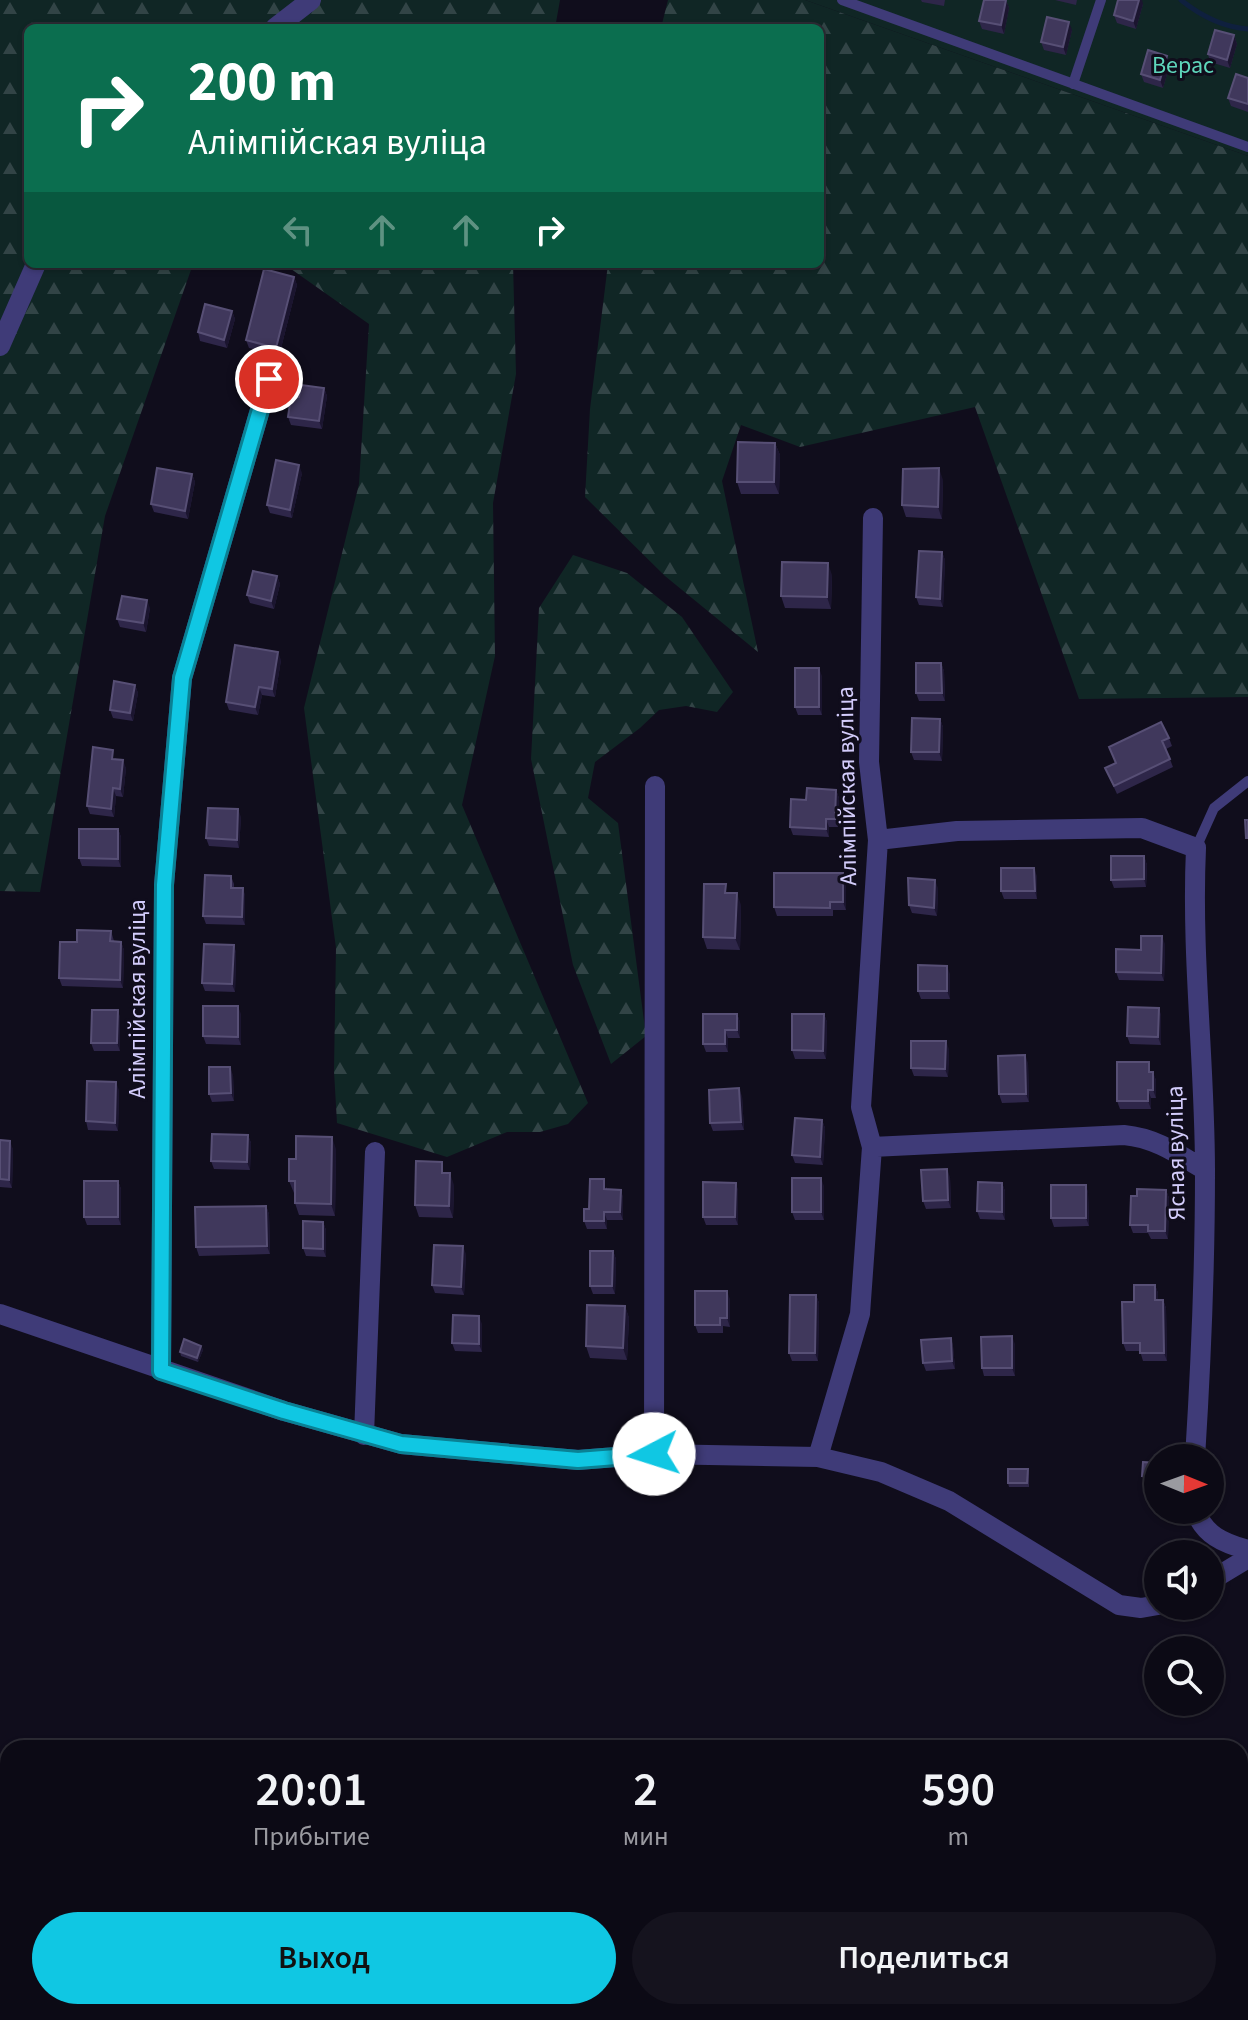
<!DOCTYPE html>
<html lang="ru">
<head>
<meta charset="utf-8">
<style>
  body { margin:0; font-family:"Source Sans 3",sans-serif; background:#15131e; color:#f1f3f6; height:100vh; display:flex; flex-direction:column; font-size:30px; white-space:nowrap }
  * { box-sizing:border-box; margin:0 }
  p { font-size:26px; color:#9a9aa0 }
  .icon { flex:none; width:44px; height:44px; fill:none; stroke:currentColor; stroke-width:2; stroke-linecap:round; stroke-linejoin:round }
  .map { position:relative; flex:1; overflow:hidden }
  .side { position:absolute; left:0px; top:1740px; width:1248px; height:280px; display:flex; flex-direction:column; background:#0c0a15; border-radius:24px 24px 0 0; box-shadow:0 2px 6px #0004,0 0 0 2px #2c2b34 }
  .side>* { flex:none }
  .banner { position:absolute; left:24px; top:24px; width:800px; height:244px; border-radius:12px; box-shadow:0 2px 6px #0004,0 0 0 2px #2c2b34; background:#0b6e4f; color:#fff; overflow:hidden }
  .needle { width:52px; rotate:91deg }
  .controls { position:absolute; left:1144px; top:1444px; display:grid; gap:16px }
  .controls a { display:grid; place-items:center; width:80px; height:80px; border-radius:50%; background:#0c0a15; box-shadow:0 2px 6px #0004,0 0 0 2px #2c2b34; font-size:40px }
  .pin { position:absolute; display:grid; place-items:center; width:68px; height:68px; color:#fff; margin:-34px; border:4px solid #fff; border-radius:50%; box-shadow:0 2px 8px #0007 }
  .me { position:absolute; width:88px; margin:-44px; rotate:265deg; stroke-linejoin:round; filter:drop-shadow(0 0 6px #0008) }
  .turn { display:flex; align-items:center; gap:28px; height:168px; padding:0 32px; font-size:36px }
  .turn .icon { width:104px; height:104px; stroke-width:2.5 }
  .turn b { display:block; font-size:56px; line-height:68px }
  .lanes { display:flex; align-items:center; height:76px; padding:0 32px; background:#0003; justify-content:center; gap:40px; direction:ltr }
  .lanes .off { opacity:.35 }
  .eta { display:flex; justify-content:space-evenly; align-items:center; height:136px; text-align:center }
  .eta b { font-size:48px; font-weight:600; line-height:56px }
  .primary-button { display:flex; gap:16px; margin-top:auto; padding:16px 32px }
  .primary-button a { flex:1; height:92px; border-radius:48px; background:#10c7e3; color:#111; font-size:32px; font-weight:600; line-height:92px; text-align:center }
  .primary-button a+a { background:#15131e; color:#f1f3f6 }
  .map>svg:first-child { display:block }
</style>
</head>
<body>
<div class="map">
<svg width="1248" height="2020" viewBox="0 0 1248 2020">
  <defs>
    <pattern id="forest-firs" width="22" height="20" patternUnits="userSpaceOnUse" patternTransform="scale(2)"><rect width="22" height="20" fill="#102625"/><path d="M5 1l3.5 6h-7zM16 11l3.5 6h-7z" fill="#324446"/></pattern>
  </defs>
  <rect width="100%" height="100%" fill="#100d1c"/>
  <path fill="#102625" d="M805,0H1248V156Z"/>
  <path fill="url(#forest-firs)" d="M0,0H560L555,28H28V264H193L105,516L40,892L0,891Z
    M668,0H805L1248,156V697L1079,699L975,407L800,447L741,425L722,481L758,652L665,576L585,497L590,409L608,264H820V28H661Z
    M284,264H513L516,374L493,503L495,656L462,805L588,1103L568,1124L540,1132H507L447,1157L337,1123L334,1071L336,948L304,708L359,484L369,324Z
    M573,555L627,573L682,617L733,692L717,712L686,706L659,710L640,728L595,762L588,798L618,823L646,1036L611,1064L573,965L531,759L539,608Z"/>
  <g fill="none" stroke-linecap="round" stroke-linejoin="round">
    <path stroke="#0f203e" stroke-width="5" d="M1181,0C1201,16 1222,27 1248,29"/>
    <path stroke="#3f3b78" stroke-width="10" d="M842,0L1248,147
      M1073,84L1101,0
      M1196,848L1214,808L1248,781"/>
    <path stroke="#3f3b78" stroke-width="20" d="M275,28L311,0
      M0,346L36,264
      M878,840L957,831L1142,828L1196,848C1191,956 1205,1063 1205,1171C1205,1267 1201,1363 1195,1458
      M872,1147L1124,1135C1156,1138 1178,1154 1205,1170
      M0,1314L284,1411L401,1444L578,1460L654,1454L818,1457L881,1472L949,1501L1119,1605L1141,1608L1158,1605
      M161,1371L164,885L182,678L269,379
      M364,1435L375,1152
      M654,1454L655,786
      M818,1457L860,1314L872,1147L861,1107L878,840L869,762L873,518
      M1195,1510C1204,1535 1223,1543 1248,1550
      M1210,1581L1248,1558"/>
  </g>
  <path fill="#2e2649" d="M921,0H945L944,6L922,2Z
    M1006,0L1009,8L1004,34L982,29L979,21Z
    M1055,0H1077L1076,5Z
    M1143,4L1136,29L1117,23L1114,15Z
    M1072,30L1066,55L1044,50L1041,42Z
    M1234,35L1237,44L1230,68L1210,62L1208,54Z
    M1170,64L1163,88L1144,82L1141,74Z
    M1248,78V112L1231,106L1228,98Z
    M294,277L297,285L279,356L249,348L246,340Z
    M232,311L235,319L227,348L200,341L198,332Z
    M324,388L327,396L322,429L291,425L288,417L299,397Z
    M775,443L780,455L779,494H741L737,482Z
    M302,473L292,518L270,513L267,505Z
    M192,474L195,482L188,519L154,512L151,504Z
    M943,480L942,519L906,517L902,505Z
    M942,552L945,560L943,607L919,605L916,597Z
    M832,575L831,609L785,608L781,596Z
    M277,576L280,584L274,609L250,603L247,595Z
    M150,608L146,632L120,627L117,619Z
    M281,660L275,697L262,695L258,715L229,710L226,702Z
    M941,663L944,671L945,701H919L916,693Z
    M822,676V715H798L795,707Z
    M135,685L138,693L133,721L113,718L110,710Z
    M940,719L943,727L942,761L914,760L911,752Z
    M1169,738L1172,746L1166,749L1173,767L1117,794L1105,768L1116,763L1109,747Z
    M116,758V759L126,768L123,797L116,796L114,817L90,814L87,806Z
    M836,790L839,798L838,827H829V837L793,835L790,827L806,800Z
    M241,817L239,848L209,846L206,838Z
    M118,829L121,837V867L82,866L79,858Z
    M1144,856L1147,865L1146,887L1114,888L1111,880Z
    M231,876L234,884V888H243L245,896V925L206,924L203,916Z
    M1037,876V899H1004L1001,891Z
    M846,881V910H833V916H777L774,907Z
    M938,888L937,916L912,913L909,905Z
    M741,905L740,950L707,949L703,937Z
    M111,931L114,941L121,942L124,950L123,988L62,986L59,978L77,942Z
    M1165,944L1164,981L1119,980L1116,972L1141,950Z
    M234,945L236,953L235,992L205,991L202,983Z
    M950,974V999H921L918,991Z
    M1159,1008L1161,1016V1045L1130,1044L1127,1036Z
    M118,1010L120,1018V1051H94L91,1043Z
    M241,1014V1045L206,1044L203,1036Z
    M737,1014L740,1022V1038H728V1052H706L703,1044Z
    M824,1014L827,1022L826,1059H795L792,1050Z
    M949,1049L948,1077L914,1076L911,1068Z
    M1028,1063L1029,1102L1002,1103L999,1094Z
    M1152,1072L1156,1080V1098H1151V1109H1120L1117,1101Z
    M233,1075L234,1101L212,1102L209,1094Z
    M119,1090L118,1131L88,1130L86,1121Z
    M742,1096L744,1130L713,1131L710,1123Z
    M822,1120L825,1128L823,1165L795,1163L792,1155Z
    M248,1135L251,1143L250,1170L214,1169L211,1161Z
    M0,1140L13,1149L12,1188L0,1187Z
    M336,1149L335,1216L299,1215L295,1203V1193H294L289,1181L296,1159Z
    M950,1177L951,1208L926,1209L923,1201Z
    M118,1181L121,1189V1225H87L84,1217Z
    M736,1183L738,1191V1225H706L703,1217Z
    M1002,1183L1005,1191V1220L980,1219L977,1211Z
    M454,1185L453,1218L419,1217L415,1205Z
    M1086,1185L1088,1193L1089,1226L1054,1227L1051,1218Z
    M824,1186V1220H795L792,1212Z
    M607,1187V1189L621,1190L623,1198V1220H607V1229H587L584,1221L589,1209Z
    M1166,1190L1169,1198L1168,1239H1151L1148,1233H1133L1130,1225L1137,1196Z
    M266,1206L269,1214L270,1254L199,1256L196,1247Z
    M323,1222L326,1230V1257L306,1256L303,1248Z
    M613,1251L616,1259L615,1294H593L590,1286Z
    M466,1254L464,1295L435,1293L432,1285Z
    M1155,1285L1158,1293V1300H1163L1166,1308L1167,1361H1143L1140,1351H1126L1123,1343L1134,1302Z
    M816,1295L819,1303L818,1361H792L789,1353Z
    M730,1299V1327L723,1326V1333H698L695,1325Z
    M625,1306L629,1318L627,1360L590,1358L586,1346Z
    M482,1324V1352L455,1351L452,1343Z
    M951,1338L953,1346L955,1369L926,1371L923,1363Z
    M1015,1344V1376H984L982,1368Z
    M201,1346L203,1350L198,1362L181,1356L180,1352Z
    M1158,1463V1481L1144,1480L1142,1476Z
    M1028,1469L1029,1473V1487H1009L1008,1483Z"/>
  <path fill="#1b152f" d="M1006,0L1009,8L1004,34L1001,25Z
    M1139,0H1142L1143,4L1136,29L1133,21Z
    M1069,22L1072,30L1066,55L1063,47Z
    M1234,35L1237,44L1230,68L1227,60Z
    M1167,56L1170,64L1163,88L1160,80Z
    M294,277L297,285L279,356L276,348Z
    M232,311L235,319L227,348L224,340Z
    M324,388L327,396L322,429L319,421Z
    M775,443L780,455L779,494L774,482Z
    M299,465L302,473L292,518L290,510Z
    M939,468L943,480L942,519L938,507Z
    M192,474L195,482L188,519L185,511Z
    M942,552L945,560L943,607L940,599Z
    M828,563L832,575L831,609L827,597Z
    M277,576L280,584L274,609L271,601Z
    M147,600L150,608L146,632L143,623Z
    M278,652L281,660L275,697L272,689Z
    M941,663L944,671L945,701L942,693Z
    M819,668L822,676V715L819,707Z
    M135,685L138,693L133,721L130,713Z
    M259,687L262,695L258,715L255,707Z
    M940,719L943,727L942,761L939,752Z
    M123,760L126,768L123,797L120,789Z
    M113,788L116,796L114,817L111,809Z
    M836,790L839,798L838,827L835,819Z
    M238,809L241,817L239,848L237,840Z
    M826,819L829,827V837L826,829Z
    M118,829L121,837V867L118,859Z
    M1144,856L1147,865L1146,887L1144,879Z
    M1034,868L1037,876V899L1035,891Z
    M843,873L846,881V910L843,902Z
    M935,880L938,888L937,916L934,908Z
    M243,888L245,896V925L242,917Z
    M737,893L741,905L740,950L735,938Z
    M1162,936L1165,944L1164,981L1161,973Z
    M121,942L124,950L123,988L120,980Z
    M234,945L236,953L235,992L232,984Z
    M947,966L950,974V999L947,991Z
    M238,1006L241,1014V1045L238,1037Z
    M1159,1008L1161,1016V1045L1158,1037Z
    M118,1010L120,1018V1051L117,1043Z
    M737,1014L740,1022V1038L737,1030Z
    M824,1014L827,1022L826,1059L823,1051Z
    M725,1030L728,1038V1052L725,1044Z
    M946,1041L949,1049L948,1077L945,1069Z
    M1025,1055L1028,1063L1029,1102L1026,1094Z
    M230,1067L233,1075L234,1101L231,1093Z
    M1153,1072L1156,1080V1098L1153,1090Z
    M116,1082L119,1090L118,1131L115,1123Z
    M739,1088L742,1096L744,1130L741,1122Z
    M1148,1090L1151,1098V1109L1148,1101Z
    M822,1120L825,1128L823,1165L820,1157Z
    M248,1135L251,1143L250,1170L247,1162Z
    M332,1137L336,1149L335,1216L331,1204Z
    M10,1141L13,1149L12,1188L9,1180Z
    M947,1169L950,1177L951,1208L948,1200Z
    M450,1173L454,1185L453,1218L449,1206Z
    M821,1178L824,1186V1220L821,1212Z
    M118,1181L121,1189V1225L118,1217Z
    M736,1183L738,1191V1225L735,1217Z
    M1002,1183L1005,1191V1220L1002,1212Z
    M1086,1185L1088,1193L1089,1226L1086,1218Z
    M621,1190L623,1198V1220L620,1212Z
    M1166,1190L1169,1198L1168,1239L1165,1231Z
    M266,1206L269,1214L270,1254L267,1246Z
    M604,1212L607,1220V1229L604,1221Z
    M323,1222L326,1230V1257L323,1249Z
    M463,1246L466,1254L464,1295L461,1287Z
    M613,1251L616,1259L615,1294L612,1286Z
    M1155,1285L1158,1293V1308L1155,1300Z
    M727,1291L730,1299V1327L727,1318Z
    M816,1295L819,1303L818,1361L815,1353Z
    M1163,1300L1166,1308L1167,1361L1164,1353Z
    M625,1306L629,1318L627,1360L623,1348Z
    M479,1316L482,1324V1352L479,1344Z
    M1012,1336L1015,1344V1376L1012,1368Z
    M951,1338L953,1346L955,1369L952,1361Z
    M201,1346L203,1350L198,1362L197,1358Z"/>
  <path fill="#40385c" stroke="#574f75" stroke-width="2" d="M984,0H1006L1001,25L979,21Z
    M1118,0H1139L1133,21L1114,15Z
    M1047,17L1069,22L1063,47L1041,42Z
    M1215,30L1234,35L1227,60L1208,54Z
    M1148,50L1167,56L1160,80L1141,74Z
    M1236,74L1248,78V104L1228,98Z
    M264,269L294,277L276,348L246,340Z
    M205,304L232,311L224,340L198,332Z
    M301,385L324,388L319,421L288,417L291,396L299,397Z
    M738,442L775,443L774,482H737Z
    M276,460L299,465L290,510L267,505Z
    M157,468L192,474L185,511L151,504Z
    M939,468L938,507L902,505L903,469Z
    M919,551L942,552L940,599L916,597Z
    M782,562L828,563L827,597L781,596Z
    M253,571L277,576L271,601L247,595Z
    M122,596L147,600L143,623L117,619Z
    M235,645L278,652L272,689L259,687L255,707L226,702Z
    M916,663H941L942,693H916Z
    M795,668H819V707H795Z
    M114,681L135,685L130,713L110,710Z
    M912,718L940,719L939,752H911Z
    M1161,722L1169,738L1162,741L1170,759L1114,786L1105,768L1116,763L1109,747Z
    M93,747L113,750L112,759L123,760L120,789L113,788L111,809L87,806Z
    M807,788L836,790L835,819H826V829L790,827L791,799L806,800Z
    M208,808L238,809L237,840L206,838Z
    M1245,820H1248V838H1246Z
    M79,829H118V859L79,858Z
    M1111,856H1144V879L1111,880Z
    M1001,868H1034L1035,891H1001Z
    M774,873H843V902H830V908L774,907Z
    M205,875L231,876V888H243L242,917L203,916Z
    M908,878L935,880L934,908L909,905Z
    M704,884H726L725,893H737L735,938L703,937Z
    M77,930L111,931L110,941L121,942L120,980L59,978L60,942H77Z
    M1141,936H1162L1161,973L1116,972V949L1141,950Z
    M204,944L234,945L232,984L202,983Z
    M918,965L947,966V991H918Z
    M203,1006H238V1037L203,1036Z
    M1128,1007L1159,1008L1158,1037L1127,1036Z
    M92,1010H118L117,1043H91Z
    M703,1014H737V1030H725V1044H703Z
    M792,1014H824L823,1051L792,1050Z
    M911,1041H946L945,1069L911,1068Z
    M1025,1055L1026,1094H999L998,1056Z
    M1117,1062H1149V1072H1153V1090H1148V1101H1117Z
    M209,1067H230L231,1093L209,1094Z
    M87,1081L116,1082L115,1123L86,1121Z
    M739,1088L741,1122L710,1123L709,1090Z
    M795,1118L822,1120L820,1157L792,1155Z
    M212,1134L248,1135L247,1162L211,1161Z
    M296,1136L332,1137L331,1204L295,1203V1181H289V1159H296Z
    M0,1140L10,1141L9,1180L0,1179Z
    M416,1161L442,1162V1173H450L449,1206L415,1205Z
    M947,1169L948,1200L923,1201L921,1170Z
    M792,1178H821V1212H792Z
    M590,1179H604V1189L621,1190L620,1212H604V1221H584V1209H589Z
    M84,1181H118V1217H84Z
    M703,1182L736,1183L735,1217H703Z
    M978,1182L1002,1183V1212L977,1211Z
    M1051,1185H1086V1218H1051Z
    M1137,1189L1166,1190L1165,1231H1148V1225H1130L1131,1196H1137Z
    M266,1206L267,1246L196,1247L195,1207Z
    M303,1221L323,1222V1249L303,1248Z
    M434,1245L463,1246L461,1287L432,1285Z
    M590,1251H613L612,1286H590Z
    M1134,1285H1155V1300H1163L1164,1353H1140V1343H1123L1122,1302H1134Z
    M695,1291H727V1318H720V1325H695Z
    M790,1295H816L815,1353H789Z
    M587,1305L625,1306L623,1348L586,1346Z
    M453,1315L479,1316V1344L452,1343Z
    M1012,1336V1368H982L981,1337Z
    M951,1338L952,1361L923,1363L921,1340Z
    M184,1339L201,1346L197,1358L180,1352Z
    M1143,1462L1158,1463V1477L1142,1476Z
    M1008,1469H1028L1027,1483H1008Z"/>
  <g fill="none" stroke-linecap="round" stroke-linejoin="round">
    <defs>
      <path id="route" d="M269,379L182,678L164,885L161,1371L284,1411L401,1444L578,1460L654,1454"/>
    </defs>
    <use href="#route" stroke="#0a8194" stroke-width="20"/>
    <use href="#route" stroke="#10c7e3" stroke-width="14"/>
  </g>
  <g text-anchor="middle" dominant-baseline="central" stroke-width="6" stroke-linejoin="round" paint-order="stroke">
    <g font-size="24" fill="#5ed5bb" stroke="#100d1c">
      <text x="1183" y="65">Верас</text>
    </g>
    <g font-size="24" fill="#d3ccfb" stroke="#100d1c">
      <text transform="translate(847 786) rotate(-91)">Алімпійская вуліца</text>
      <text transform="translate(137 999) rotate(-90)">Алімпійская вуліца</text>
      <text transform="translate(1176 1153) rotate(-91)">Ясная вуліца</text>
    </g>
  </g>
</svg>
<div class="controls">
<a><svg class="needle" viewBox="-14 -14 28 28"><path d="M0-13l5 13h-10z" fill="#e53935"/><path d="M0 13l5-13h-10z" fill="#9a9aa0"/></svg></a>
<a><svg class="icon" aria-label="sound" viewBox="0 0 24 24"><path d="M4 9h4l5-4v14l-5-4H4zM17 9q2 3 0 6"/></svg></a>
<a><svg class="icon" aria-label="search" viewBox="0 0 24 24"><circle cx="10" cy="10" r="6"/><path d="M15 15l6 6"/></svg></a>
</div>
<div class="pin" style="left:269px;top:379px;background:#d93025"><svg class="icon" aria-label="arrive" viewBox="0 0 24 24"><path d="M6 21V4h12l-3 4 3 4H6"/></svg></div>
<svg class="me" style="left:654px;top:1454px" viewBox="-20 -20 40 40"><circle r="19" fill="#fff"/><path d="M0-13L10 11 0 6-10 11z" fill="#10c7e3"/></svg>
<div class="banner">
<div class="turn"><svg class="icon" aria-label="right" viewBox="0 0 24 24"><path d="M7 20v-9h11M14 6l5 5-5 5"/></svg><div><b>200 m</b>Алімпійская вуліца</div></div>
<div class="lanes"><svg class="icon off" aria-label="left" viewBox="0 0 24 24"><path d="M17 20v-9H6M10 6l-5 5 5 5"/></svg><svg class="icon off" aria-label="ahead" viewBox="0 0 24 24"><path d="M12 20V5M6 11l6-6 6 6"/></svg><svg class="icon off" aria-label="ahead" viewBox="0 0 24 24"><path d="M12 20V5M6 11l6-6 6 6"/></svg><svg class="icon" aria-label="right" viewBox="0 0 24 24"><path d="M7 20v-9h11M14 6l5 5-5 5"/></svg></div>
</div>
<section class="side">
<div class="eta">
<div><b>20:01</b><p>Прибытие</p></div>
<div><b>2</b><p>мин</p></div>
<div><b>590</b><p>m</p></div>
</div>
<div class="primary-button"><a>Выход</a><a>Поделиться</a></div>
</section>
</div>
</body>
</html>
